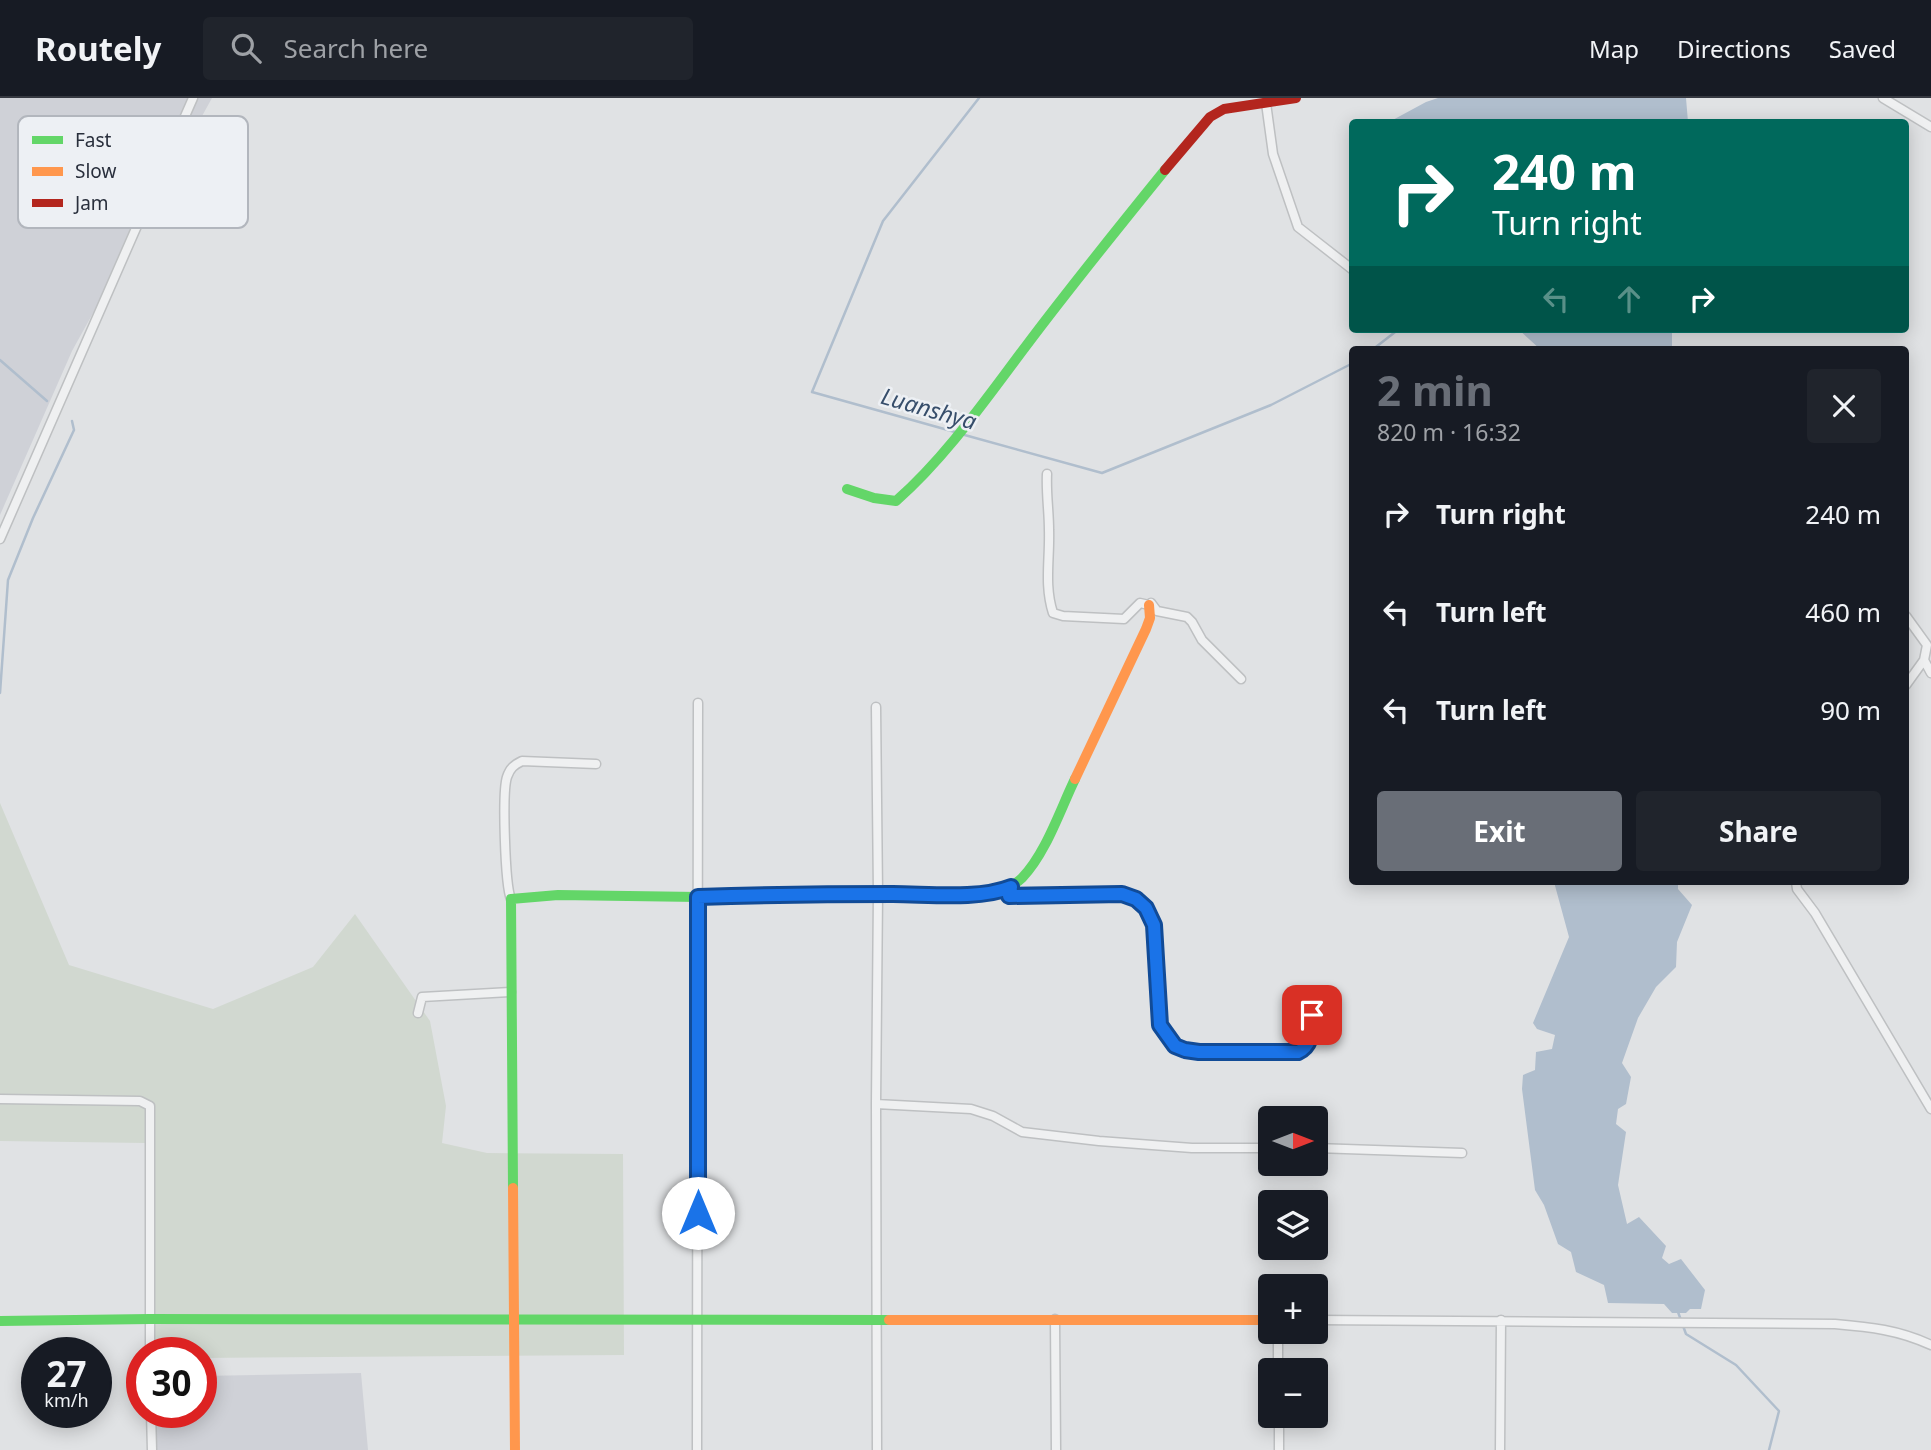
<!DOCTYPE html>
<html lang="en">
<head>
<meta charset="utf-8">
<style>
  body { margin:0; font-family:"Noto Sans",sans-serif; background:#20242c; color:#f1f3f6; height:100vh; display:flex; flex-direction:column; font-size:26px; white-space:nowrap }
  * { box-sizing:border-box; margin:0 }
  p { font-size:23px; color:#9ea1a6 }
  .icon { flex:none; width:38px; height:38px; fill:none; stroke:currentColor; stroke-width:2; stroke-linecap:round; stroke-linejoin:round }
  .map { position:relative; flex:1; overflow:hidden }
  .side { position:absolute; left:1349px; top:248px; width:560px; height:539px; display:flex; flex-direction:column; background:#171b24; border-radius:7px; box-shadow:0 4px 18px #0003 }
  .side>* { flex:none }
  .banner { position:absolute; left:1349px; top:21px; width:560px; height:214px; border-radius:7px; box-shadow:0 4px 18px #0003; background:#00695c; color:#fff; overflow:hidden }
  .needle { width:46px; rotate:90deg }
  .fabs { position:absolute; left:1258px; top:1008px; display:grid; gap:14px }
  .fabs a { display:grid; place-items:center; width:70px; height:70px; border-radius:7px; background:#171b24; box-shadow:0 4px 18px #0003; font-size:35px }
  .speed { position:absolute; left:21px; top:1239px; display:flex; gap:14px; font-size:35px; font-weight:700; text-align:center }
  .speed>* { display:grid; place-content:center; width:91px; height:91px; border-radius:50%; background:#171b24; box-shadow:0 4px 18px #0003; line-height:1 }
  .speed small { font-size:18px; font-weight:400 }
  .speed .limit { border:10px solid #d22; background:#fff; color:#111 }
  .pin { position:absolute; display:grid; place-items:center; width:60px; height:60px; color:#fff; margin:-30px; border-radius:14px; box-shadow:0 4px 10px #0006 }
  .me { position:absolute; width:77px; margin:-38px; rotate:0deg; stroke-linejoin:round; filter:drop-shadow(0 0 5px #0008) }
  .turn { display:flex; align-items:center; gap:24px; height:147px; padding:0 28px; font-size:32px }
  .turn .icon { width:91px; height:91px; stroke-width:2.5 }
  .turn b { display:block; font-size:49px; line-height:60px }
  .lanes { display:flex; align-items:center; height:66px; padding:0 28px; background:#0003; justify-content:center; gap:35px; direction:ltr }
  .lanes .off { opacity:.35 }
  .round { display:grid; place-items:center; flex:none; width:74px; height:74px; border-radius:7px; background:#20242c }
  .overview { display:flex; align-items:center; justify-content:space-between; height:119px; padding:0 28px }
  h1 { font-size:42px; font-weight:700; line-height:52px; color:#696e77 }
  .cta { display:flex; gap:14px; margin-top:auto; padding:14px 28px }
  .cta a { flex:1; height:80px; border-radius:7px; background:#696e77; color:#fff; font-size:28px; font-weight:700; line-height:80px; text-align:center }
  .cta a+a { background:#20242c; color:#f1f3f6 }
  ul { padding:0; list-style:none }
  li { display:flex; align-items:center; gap:21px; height:98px; padding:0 28px }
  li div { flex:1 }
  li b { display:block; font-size:26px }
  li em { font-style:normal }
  header { display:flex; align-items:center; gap:42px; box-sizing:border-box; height:98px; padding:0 35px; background:#171b24; border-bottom:2px solid #363941 }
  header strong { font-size:33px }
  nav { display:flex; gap:38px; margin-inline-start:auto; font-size:24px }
  .search { width:490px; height:63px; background:#20242c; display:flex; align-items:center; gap:18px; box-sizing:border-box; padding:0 24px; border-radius:7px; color:#9ea1a6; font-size:26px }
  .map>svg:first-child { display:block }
</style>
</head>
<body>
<header>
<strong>Routely</strong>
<div class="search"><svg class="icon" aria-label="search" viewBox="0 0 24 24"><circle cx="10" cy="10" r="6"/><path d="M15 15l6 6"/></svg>Search here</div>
<nav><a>Map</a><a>Directions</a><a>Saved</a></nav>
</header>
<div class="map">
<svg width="1931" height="1352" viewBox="0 0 1931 1352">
  <rect width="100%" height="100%" fill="#e0e2e4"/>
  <path fill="#cfd1d7" d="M0,0H212L72,253L0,417Z
    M361,1275L368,1352H151V1314H201V1278Z"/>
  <path fill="#d1d8d0" d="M0,705L69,867L213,911L313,869L355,816L430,923L446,1008L442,1045L487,1055L623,1056L624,1257L201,1260V1255H147L145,1045L0,1043Z"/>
  <path fill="#b0becd" d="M1438,0H1686L1688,24H1389L1426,4Z
    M1518,231H1679L1672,235V252H1541Z
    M1554,784H1678V791L1692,807L1677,844L1676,869L1656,889L1638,920L1622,965L1631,979L1626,1006L1618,1011L1616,1026L1626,1034L1618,1087L1627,1126L1639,1119L1666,1148L1662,1160L1669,1166L1681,1161L1705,1192L1701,1211H1690L1686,1215H1672L1664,1206L1608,1205L1604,1187L1576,1174L1571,1154L1558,1146L1544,1107L1535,1092L1522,991L1523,977L1535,972L1536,954L1552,951L1555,937L1537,931L1533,925L1569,839Z"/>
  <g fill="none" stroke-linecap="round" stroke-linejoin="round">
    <path stroke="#b0becd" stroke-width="2.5" d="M1372,252L1399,231
      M0,262L47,303
      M955,334L812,294L883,123L979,0
      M961,336L1102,375L1271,307L1353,265
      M0,595L8,482L33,420L74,332L72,323
      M1678,1214L1686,1236L1736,1267L1779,1313L1769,1352"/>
    <defs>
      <path id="street" d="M1883,0L1931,29
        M1266,5L1273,56L1298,129L1353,172
        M1047,376C1046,395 1049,413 1049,432C1050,461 1044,487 1053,515L1063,518L1124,521L1140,505L1149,507L1151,505L1157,513L1187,519L1192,524L1202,542L1241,581
        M0,441L193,0
        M1906,518L1927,547L1924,562L1931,575
        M1906,587L1924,562
        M876,609L878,796L876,1006L877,1352
        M1796,784L1797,791L1815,815L1931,1011
        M1011,789L1009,798L1122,796L1136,801L1146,810L1154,827L1160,927L1175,948L1185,952L1199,954H1298L1304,951L1309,945L1314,900
        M511,801C505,787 502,694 507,679C510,670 514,667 522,663L596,666
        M418,915L422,899L511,894
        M0,1001L140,1003L150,1008V1255
        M876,1006L971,1011L993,1018L1022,1034L1099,1043L1192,1050H1270
        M1316,1050L1462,1055
        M1055,1221L1056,1352
        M1316,1222C1489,1222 1662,1226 1835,1226C1870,1229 1899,1232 1931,1247
        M1278,1234V1272
        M151,1314L152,1352
        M1279,1318V1352
        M697,1352L698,605
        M1500,1352L1501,1222"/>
    </defs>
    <use href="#street" stroke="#bec0c2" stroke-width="11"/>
    <use href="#street" stroke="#eff0f1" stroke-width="8"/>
    <path stroke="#63d668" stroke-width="10" d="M847,391L874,400L896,403C946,359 986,301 1026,248C1071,188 1118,130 1165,72
      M513,1090L511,801L558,797L698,799L998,794C1007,790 1015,787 1022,780C1046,755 1060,712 1075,681
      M0,1223L150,1221L889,1222"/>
    <path stroke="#ff974d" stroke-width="10" d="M1075,681L1146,531L1150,520L1149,507
      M513,1090L515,1352
      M889,1222H1270"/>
    <path stroke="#b3261e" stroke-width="10" d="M1165,72L1210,19L1224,11L1296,0"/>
  </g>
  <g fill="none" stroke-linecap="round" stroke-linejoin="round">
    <defs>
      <path id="route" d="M698,1115V799C763,797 828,796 893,796C928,796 979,802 1011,789L1009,798L1122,796L1136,801L1146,810L1154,827L1160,927L1175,948L1185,952L1199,954H1298C1313,947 1311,932 1312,917"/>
    </defs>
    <use href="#route" stroke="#114b97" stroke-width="18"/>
    <use href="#route" stroke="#1a73e8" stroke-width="12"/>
  </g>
  <g text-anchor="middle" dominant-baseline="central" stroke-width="5" stroke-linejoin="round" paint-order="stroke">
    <g font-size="23" font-style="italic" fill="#374e6b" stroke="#edf0f4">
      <text transform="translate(929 310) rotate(16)">Luanshya</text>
    </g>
  </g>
  <rect x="18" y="18" width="230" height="112" rx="10" fill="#edf0f4" stroke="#b2b6bd" stroke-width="2"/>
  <rect x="32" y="38" width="31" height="8" fill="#63d668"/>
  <rect x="32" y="69" width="31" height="9" fill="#ff974d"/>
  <rect x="32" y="101" width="31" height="8" fill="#b3261e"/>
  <g font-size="19" fill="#292f3c">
    <text x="75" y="49">Fast</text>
    <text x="75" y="80">Slow</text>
    <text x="75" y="112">Jam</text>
  </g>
</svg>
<div class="fabs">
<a><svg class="needle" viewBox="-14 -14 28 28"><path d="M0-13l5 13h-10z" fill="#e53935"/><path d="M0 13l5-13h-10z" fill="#9ea1a6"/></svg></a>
<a><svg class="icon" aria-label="layers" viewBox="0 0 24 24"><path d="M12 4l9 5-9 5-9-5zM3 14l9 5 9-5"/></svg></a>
<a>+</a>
<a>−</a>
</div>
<div class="speed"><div>27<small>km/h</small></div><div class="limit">30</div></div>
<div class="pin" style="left:1312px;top:917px;background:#d93025"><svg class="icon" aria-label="arrive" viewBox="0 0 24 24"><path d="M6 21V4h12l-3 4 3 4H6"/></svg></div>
<svg class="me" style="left:698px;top:1115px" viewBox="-20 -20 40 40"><circle r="19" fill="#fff"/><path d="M0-13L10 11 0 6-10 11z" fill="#1a73e8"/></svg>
<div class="banner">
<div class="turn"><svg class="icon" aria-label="right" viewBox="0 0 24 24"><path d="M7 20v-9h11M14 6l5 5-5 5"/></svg><div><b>240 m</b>Turn right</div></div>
<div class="lanes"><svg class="icon off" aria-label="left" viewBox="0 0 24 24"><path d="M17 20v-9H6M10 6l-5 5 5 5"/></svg><svg class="icon off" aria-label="ahead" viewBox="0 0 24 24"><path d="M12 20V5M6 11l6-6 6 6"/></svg><svg class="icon" aria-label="right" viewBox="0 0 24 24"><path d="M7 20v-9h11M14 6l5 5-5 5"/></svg></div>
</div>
<section class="side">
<div class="overview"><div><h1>2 min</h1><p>820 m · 16:32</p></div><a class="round"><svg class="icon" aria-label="close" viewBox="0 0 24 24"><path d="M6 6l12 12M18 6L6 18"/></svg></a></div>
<ul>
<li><svg class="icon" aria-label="right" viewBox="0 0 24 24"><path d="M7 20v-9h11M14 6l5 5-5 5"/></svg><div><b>Turn right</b></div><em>240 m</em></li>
<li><svg class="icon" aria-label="left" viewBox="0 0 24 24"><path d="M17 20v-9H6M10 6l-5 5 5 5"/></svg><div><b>Turn left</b></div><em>460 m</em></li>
<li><svg class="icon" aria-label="left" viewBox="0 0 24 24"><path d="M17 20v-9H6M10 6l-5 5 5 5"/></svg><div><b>Turn left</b></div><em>90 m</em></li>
</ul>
<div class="cta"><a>Exit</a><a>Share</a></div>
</section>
</div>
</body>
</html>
